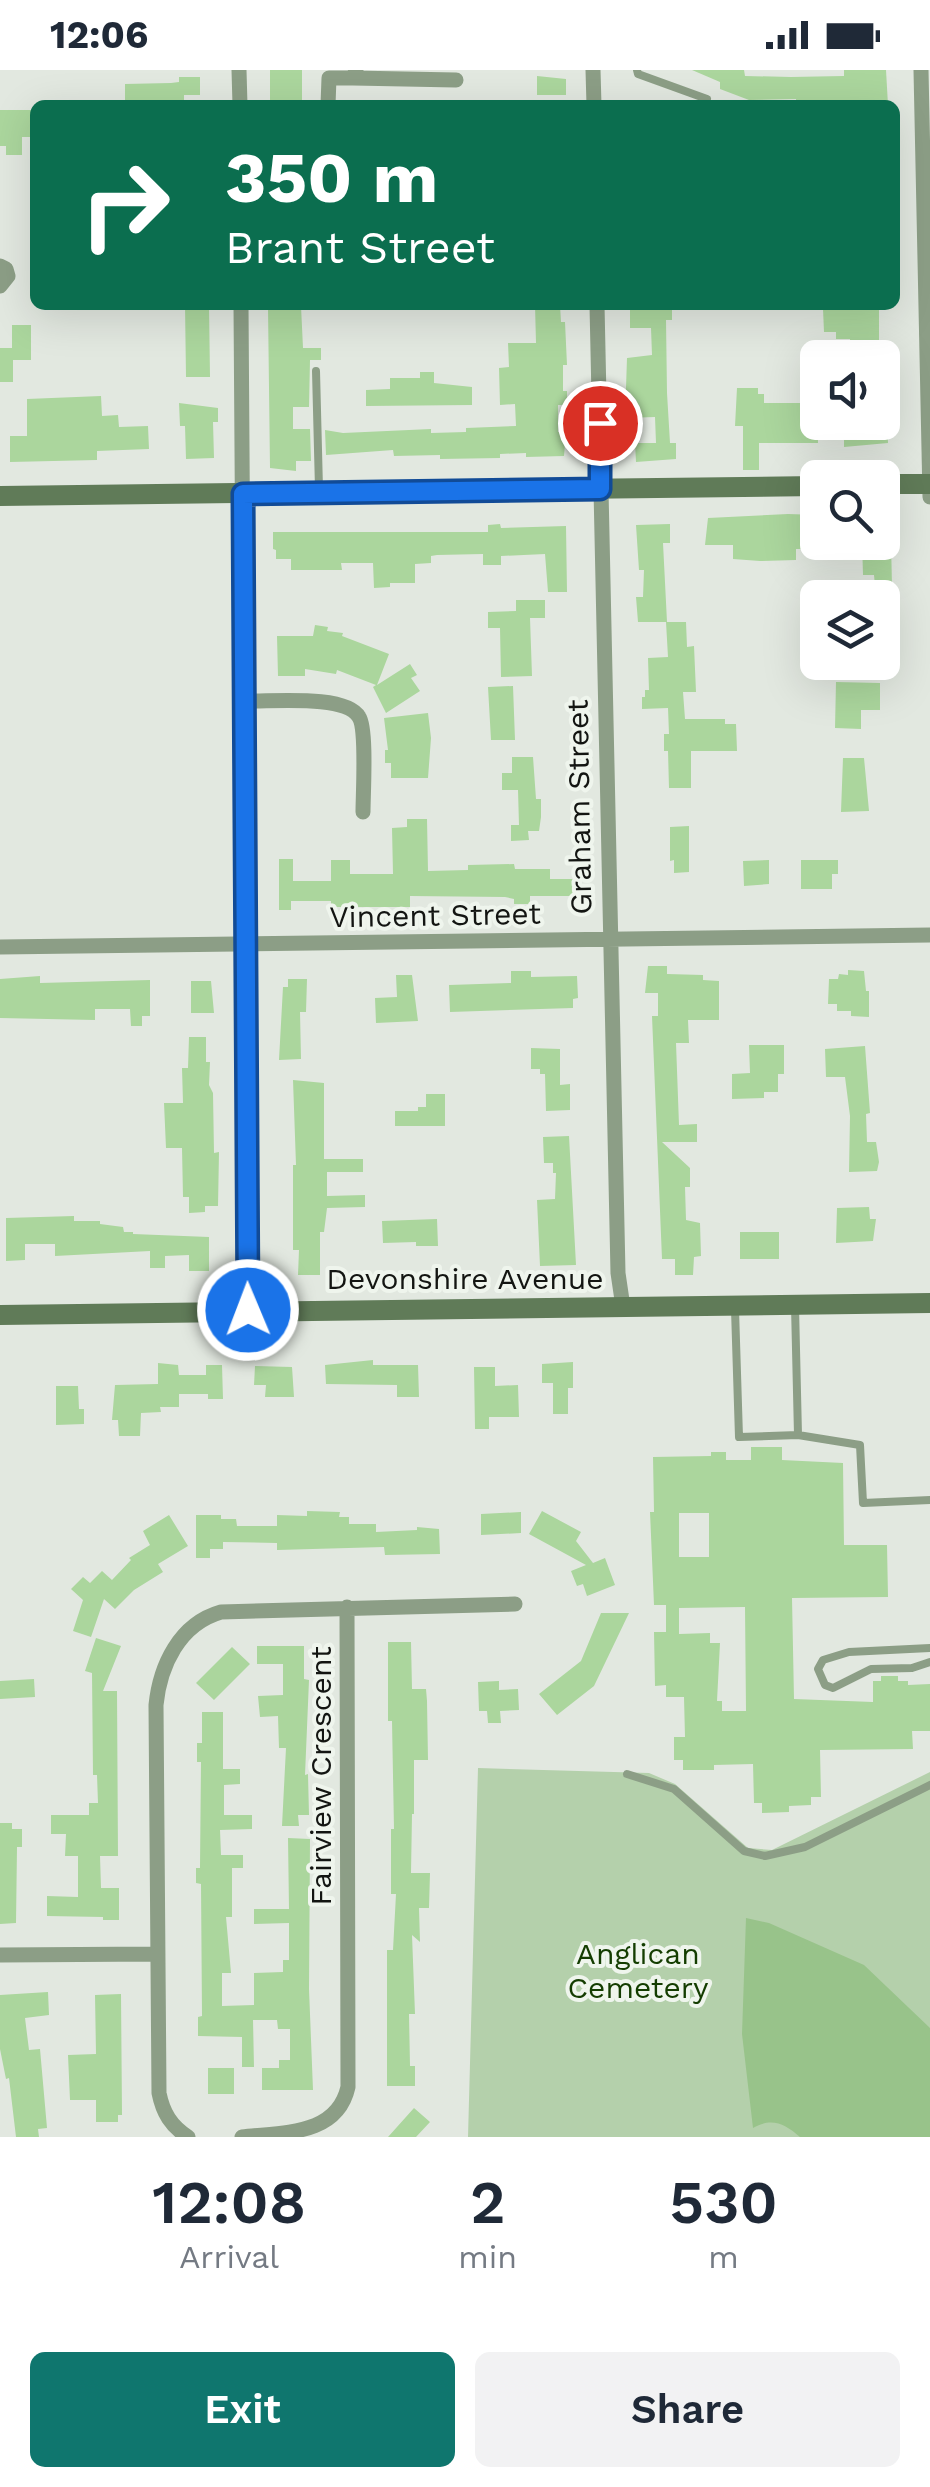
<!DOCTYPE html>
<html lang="en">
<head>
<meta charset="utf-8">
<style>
  body { margin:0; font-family:"Work Sans",sans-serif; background:#f2f2f3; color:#1f2937; height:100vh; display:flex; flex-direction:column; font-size:38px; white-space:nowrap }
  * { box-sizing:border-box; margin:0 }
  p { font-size:32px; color:#747a83 }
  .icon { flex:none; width:55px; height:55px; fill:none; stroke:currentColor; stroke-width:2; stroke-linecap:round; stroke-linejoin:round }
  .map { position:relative; height:2067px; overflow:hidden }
  .panel { display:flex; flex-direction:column; background:#fff; flex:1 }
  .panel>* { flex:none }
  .top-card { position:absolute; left:30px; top:30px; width:870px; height:210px; border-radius:15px; box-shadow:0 10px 40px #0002; background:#0b6e4f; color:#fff; overflow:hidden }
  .controls { position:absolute; left:800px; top:270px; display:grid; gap:20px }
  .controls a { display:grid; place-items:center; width:100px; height:100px; border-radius:15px; background:#fff; box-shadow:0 10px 40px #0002; font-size:50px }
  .pin { position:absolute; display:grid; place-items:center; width:85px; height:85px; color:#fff; margin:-42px; border:5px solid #fff; border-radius:50%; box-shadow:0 2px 10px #0007 }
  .me { position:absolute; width:110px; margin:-55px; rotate:359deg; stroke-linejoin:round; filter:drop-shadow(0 0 8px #0008) }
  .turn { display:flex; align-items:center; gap:35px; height:210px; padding:0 30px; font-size:45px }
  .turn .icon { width:130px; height:130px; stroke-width:2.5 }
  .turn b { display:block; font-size:70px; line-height:85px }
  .eta { display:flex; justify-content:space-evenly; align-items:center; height:170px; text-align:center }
  .eta b { font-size:60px; font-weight:600; line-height:70px }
  .action { display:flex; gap:20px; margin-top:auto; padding:20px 30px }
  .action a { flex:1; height:115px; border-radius:15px; background:#0f766e; color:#fff; font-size:40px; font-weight:600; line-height:115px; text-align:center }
  .action a+a { background:#f2f2f3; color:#1f2937 }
  .status { display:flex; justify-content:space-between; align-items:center; height:70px; padding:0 50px; background:#fff; direction:ltr }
  .status svg { height:28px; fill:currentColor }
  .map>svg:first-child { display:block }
</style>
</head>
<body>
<div class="status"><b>12:06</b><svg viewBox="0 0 49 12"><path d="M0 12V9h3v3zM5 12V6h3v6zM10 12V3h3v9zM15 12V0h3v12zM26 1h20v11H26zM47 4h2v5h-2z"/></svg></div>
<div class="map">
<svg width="930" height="2067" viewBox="0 0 930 2067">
  <rect width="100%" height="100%" fill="#e2e8e0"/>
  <path fill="#b4d0ab" d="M478,1698L649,1703L675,1714L748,1778L772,1780L930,1702V2067H468Z"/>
  <path fill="#98c38a" d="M746,1848L769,1853L864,1895L930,1958V2067H800C785,2054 772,2047 753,2058L742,1964Z"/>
  <path fill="#abd69d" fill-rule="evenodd" d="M270,0H302V35L270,34Z
    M692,0H744L745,6L791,7L844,6V0H886L888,35H796V29L749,30L720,19V12Z
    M537,6L566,9V25H537Z
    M179,7H200V25H184V35L125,34V14L171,13L179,12Z
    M0,40H31V67H22V85H6V76H0Z
    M185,235H209L210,307H186Z
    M535,235H560L561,252H565L567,295H563V321H567V335H558V362H566L564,386L526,387V383L500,384V388L440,389V385L394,386L393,380L326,385L325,360L343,363L431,359V363L466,362V358L516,356L515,334L500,335L499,298L509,297L508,273H536Z
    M630,235L672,237V250H666L667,323L670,373H676V389L636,392L635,373H656L655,347L625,348L627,288L652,285L651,258H630Z
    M847,235H879V288H850V269H836V262H824L823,239L847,240Z
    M272,236H301L303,278H321V290H310L309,337H293V359H310L311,391H296V401L270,398L268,238Z
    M12,255H31V290H13V312H0V278H12Z
    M420,302H434V313L472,317V335L366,336V320L390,319V308H420Z
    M737,318H758V324H764V333H806V338H817L818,373H759V400H743V356H735Z
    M101,326L102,346L118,345L119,357L148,356L149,379L97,381V390L10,392V366H27V329Z
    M179,333L218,338V352H213L214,388L186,389L185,356H180Z
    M844,352H887L888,373L844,377Z
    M788,444L818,445V479H796V490L760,491L733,489V475H705L708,448Z
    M500,454L501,458L566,456L567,522H548L545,484L501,486V495H483V484L437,485L431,486V493L415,494V513H390V517L374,518L373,493H341L342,500H291V489H276V480L273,479V462H488V455Z
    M670,454V473H663L667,552H638L636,527H643L644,500H639L636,455Z
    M862,472H891L892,516H875L874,505H863Z
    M516,530H545V548H530L532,606L501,607L500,558H488V542L516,541Z
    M666,552H686L687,577L694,576L696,622H683L685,649H725V654H736L737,681H691V718H669L668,681H664V664H669L668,638L642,639V627H645V620H649L648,588L668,587Z
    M315,555L328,557L327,561L343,563L342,566L389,584L377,615L410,594L417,605L411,608L420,621L386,643L373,617L376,615L337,600L336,604L305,599V606H278L277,566H313Z
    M836,612L880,613V640H861V659L835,658Z
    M513,616L515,670H491L488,617Z
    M428,643L431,668L428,708H391V693H385V680H388L384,648Z
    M512,687H533L536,729H541V747L539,761H528L529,770L511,771V755H519L518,720H502V703H512Z
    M843,688H864L869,741L841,742Z
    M407,749H427L428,801L468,800V795L514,794L515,799H550V809H575V826H530V834H514V829L505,827L410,826V837H331V831H291V840H279V789H293V811H331V790H350V804H393L392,758L407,757Z
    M689,756V802L674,803V790L670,791V757Z
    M769,790V814L744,816L743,791Z
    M801,790H838V804H832V819H801Z
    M648,896H667V904L703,905V910L719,911V950H688L689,973H676L679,1055L697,1054V1072H662L690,1098V1117H685L686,1150L700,1153L701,1186L694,1187L693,1205H675V1189H662L652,946H658V923H645Z
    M848,900L864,901L866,921H869V947L851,946V941H837V934H828L829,909H838L839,904L848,905Z
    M511,901H531V907L577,906L578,928L573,929V938L450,942L449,915L511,913Z
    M396,905H412L418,951L376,953L375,928L397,927Z
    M40,906V913L150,910V946H142V956H131L130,939H95V950L0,948V909Z
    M288,909H307L306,942H300L301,989L279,990L283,917H288Z
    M191,911H211L214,943H191Z
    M189,967H206V992H210L209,1015L213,1023L214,1083L219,1082L218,1136H205V1142L189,1143V1127H183L182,1078H166L164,1033H183L182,998H188Z
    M749,975H784V1004H778V1022H764V1028L732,1029V1004L750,1003Z
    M865,976L870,1043L866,1044L867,1072H876L879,1092L877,1101L849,1102L850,1046L845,1007H826L825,979Z
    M531,978L560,979V1015L570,1014V1040L546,1041L545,1004H540V999H531Z
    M293,1010L324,1013V1089H363V1102H327V1126L365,1125V1137L327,1138L324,1162H320V1205H298L299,1180H293V1095H296Z
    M426,1024H445V1056H395V1041H418V1037H426Z
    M569,1066L576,1195L540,1196L537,1130L555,1129L556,1103H553V1093H544L543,1067Z
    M869,1137L870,1149H876L873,1171L836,1173L837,1138Z
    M74,1146V1151H100V1154L123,1157L124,1162H133V1164L209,1167V1201H189V1185L165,1186V1198H150V1181L55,1186V1174H25V1190L6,1191V1148Z
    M437,1149L438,1176H416V1172L383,1173L382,1151Z
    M740,1162H779V1189H740Z
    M373,1290V1295H418L419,1327H397V1315L326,1314L325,1295Z
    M573,1292V1318H568V1344H553V1313H542V1294Z
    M158,1293L178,1295L179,1305H206V1295H222L223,1329H208V1324H179V1337H160L161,1342L141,1343L140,1366H119L118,1350H112L115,1315L158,1314Z
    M255,1296L292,1297L294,1327H265L266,1315H254Z
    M474,1297H495V1316L518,1315L519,1347H489V1359H475Z
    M56,1316H78L79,1339H84V1354L56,1355Z
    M751,1377H782V1390L843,1393L844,1475H887L888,1527L792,1528L794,1629L873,1632V1611H881V1606H898V1611H908V1615L930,1614V1661H912L913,1679L820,1680L821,1727H811V1735L789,1736V1742L762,1743V1733H754L753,1694L714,1695V1700H683V1690H674V1667H685L684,1627H666V1615L655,1616L654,1562H666V1535H654L650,1442H654L653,1387L711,1386V1382H726V1390H751ZM679,1443H709V1487H679ZM745,1537L746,1641H722V1631H717L720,1573H710V1563L679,1564V1538Z
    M307,1441L340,1442L339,1447H349V1454H376V1462L417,1460V1457L439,1459L440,1484L385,1485L384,1477L277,1480V1473L223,1472V1479H210V1488H196V1445H221V1449H236L237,1456H277V1445L307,1446Z
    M542,1441L581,1462L576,1471L593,1493L605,1488L615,1515L587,1526L583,1514L577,1516L571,1501L586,1495L529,1464Z
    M521,1442V1463L481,1465V1444Z
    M169,1445L188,1476L158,1494L163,1502L134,1520L115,1539L104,1529L91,1567L73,1561L83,1530L71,1519L83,1507L90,1513L102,1501L112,1510L131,1490L129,1488L150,1475L143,1461Z
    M601,1543H629L594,1616L557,1645L539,1624L581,1591Z
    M96,1568L121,1576L103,1621H117L118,1786H100L101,1818H119V1850H103V1847L47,1846V1826L78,1827V1786H65L66,1764H51V1745H89V1733H98L97,1705H93L92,1603L85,1601Z
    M388,1572H411L412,1619H426L427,1631L428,1690H414V1744H412L411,1803H430L429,1838H419L420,1872L412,1865L415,1944H409L410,1996H415V2016H387V1880H393L396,1824H391V1759H394L392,1651H388Z
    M257,1576H304V1609L309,1610L305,1705L308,1704L309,1745H298L299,1756H282L286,1678H279L278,1646L260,1647L258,1626L283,1625V1594H257Z
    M232,1577L250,1594L214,1630L196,1613Z
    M34,1609L35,1627L0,1629V1611Z
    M499,1611V1620L518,1619L519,1640L500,1641L501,1653H488L487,1641H479L478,1612Z
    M202,1642H223V1699H240V1714L224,1715V1745H252V1759L220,1760L221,1785H243V1798H232V1847H226L231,1903H222V1936L254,1935V1903L283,1902V1890H289V1853L254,1854V1839H289L288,1768L310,1769L309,1919L313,2020H262V1998H279V1990H290V1959H278L277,1950H253L254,1997H242V1967L198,1966V1947L202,1946L201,1814L196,1813V1798H200L201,1692H197V1673H202Z
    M0,1753H12V1759H22V1777H17L16,1853L0,1854Z
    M48,1922L49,1945L25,1948L29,1980L40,1979L47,2058L38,2059L39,2067H16L9,2008L6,2009L0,1979V1925Z
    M121,1924L122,2045H118V2052H96V2030H70L68,1985L96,1984L95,1925Z
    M208,1998H234V2024H208Z
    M414,2038L430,2052L416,2067H388Z"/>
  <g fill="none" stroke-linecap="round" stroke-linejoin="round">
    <path stroke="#8c9e86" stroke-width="8" d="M637,0L638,4L707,29
      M316,301L319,419
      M735,1239L739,1367L798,1365L795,1236
      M798,1365L860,1375L863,1433L930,1430
      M930,1578L849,1582L823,1590L818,1599L825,1615L833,1618L871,1599L912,1598L930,1592
      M627,1704L674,1719L744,1781L765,1786L805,1777L930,1715"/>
    <path stroke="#8c9e86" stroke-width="15" d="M239,0L240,35
      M593,0L594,35
      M921,0L930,427
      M353,8L456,10
      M328,35L329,8H353L356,0
      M0,196L6,199L8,206L0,216
      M241,235L248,1240
      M597,235L618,1203L623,1237
      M245,631C270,632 346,624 359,647C367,659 363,724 363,742
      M0,877L930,865
      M0,1885L158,1884
      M188,2067C171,2056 163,2043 159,2023L156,1635C160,1596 179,1554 221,1542L515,1534
      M242,2067C283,2062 337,2066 348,2017L347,1537"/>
    <path stroke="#607b58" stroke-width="20" d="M882,414H930
      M0,426L818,416
      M0,1245L930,1233"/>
  </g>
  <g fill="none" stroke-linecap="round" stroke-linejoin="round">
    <defs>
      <path id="route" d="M248,1240L243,424L600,419V353"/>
    </defs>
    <use href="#route" stroke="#114b97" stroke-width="25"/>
    <use href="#route" stroke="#1a73e8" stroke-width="18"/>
  </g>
  <g text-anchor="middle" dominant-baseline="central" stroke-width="8" stroke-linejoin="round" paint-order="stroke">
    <g font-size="30" fill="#131512" stroke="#eff5ed">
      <text transform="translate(579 737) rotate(-91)">Graham Street</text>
      <text transform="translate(435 845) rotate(-1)">Vincent Street</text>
      <text x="465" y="1208">Devonshire Avenue</text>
      <text transform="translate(320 1706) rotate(-90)">Fairview Crescent</text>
    </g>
    <g font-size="30" fill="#143d01" stroke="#eff5ed">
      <text x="638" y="1883">Anglican<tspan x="638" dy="34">Cemetery</tspan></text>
    </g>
  </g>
</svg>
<div class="controls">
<a><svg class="icon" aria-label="sound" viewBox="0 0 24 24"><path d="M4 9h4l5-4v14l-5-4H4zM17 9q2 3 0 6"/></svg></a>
<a><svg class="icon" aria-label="search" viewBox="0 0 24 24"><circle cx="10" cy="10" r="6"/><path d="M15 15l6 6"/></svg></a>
<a><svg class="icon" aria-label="layers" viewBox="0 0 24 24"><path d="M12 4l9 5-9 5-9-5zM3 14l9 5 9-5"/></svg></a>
</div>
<div class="pin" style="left:600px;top:353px;background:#d93025"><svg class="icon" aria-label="arrive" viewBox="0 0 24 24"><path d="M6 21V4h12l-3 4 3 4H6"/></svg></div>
<svg class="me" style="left:248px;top:1240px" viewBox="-20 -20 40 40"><circle r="17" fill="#1a73e8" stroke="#fff" stroke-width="3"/><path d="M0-11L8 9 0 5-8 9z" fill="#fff"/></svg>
<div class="top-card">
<div class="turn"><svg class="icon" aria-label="right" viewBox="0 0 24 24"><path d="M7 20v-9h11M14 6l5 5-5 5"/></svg><div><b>350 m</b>Brant Street</div></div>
</div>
</div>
<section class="panel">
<div class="eta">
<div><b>12:08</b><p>Arrival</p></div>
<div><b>2</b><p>min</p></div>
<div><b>530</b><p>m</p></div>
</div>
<div class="action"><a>Exit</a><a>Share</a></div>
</section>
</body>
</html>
